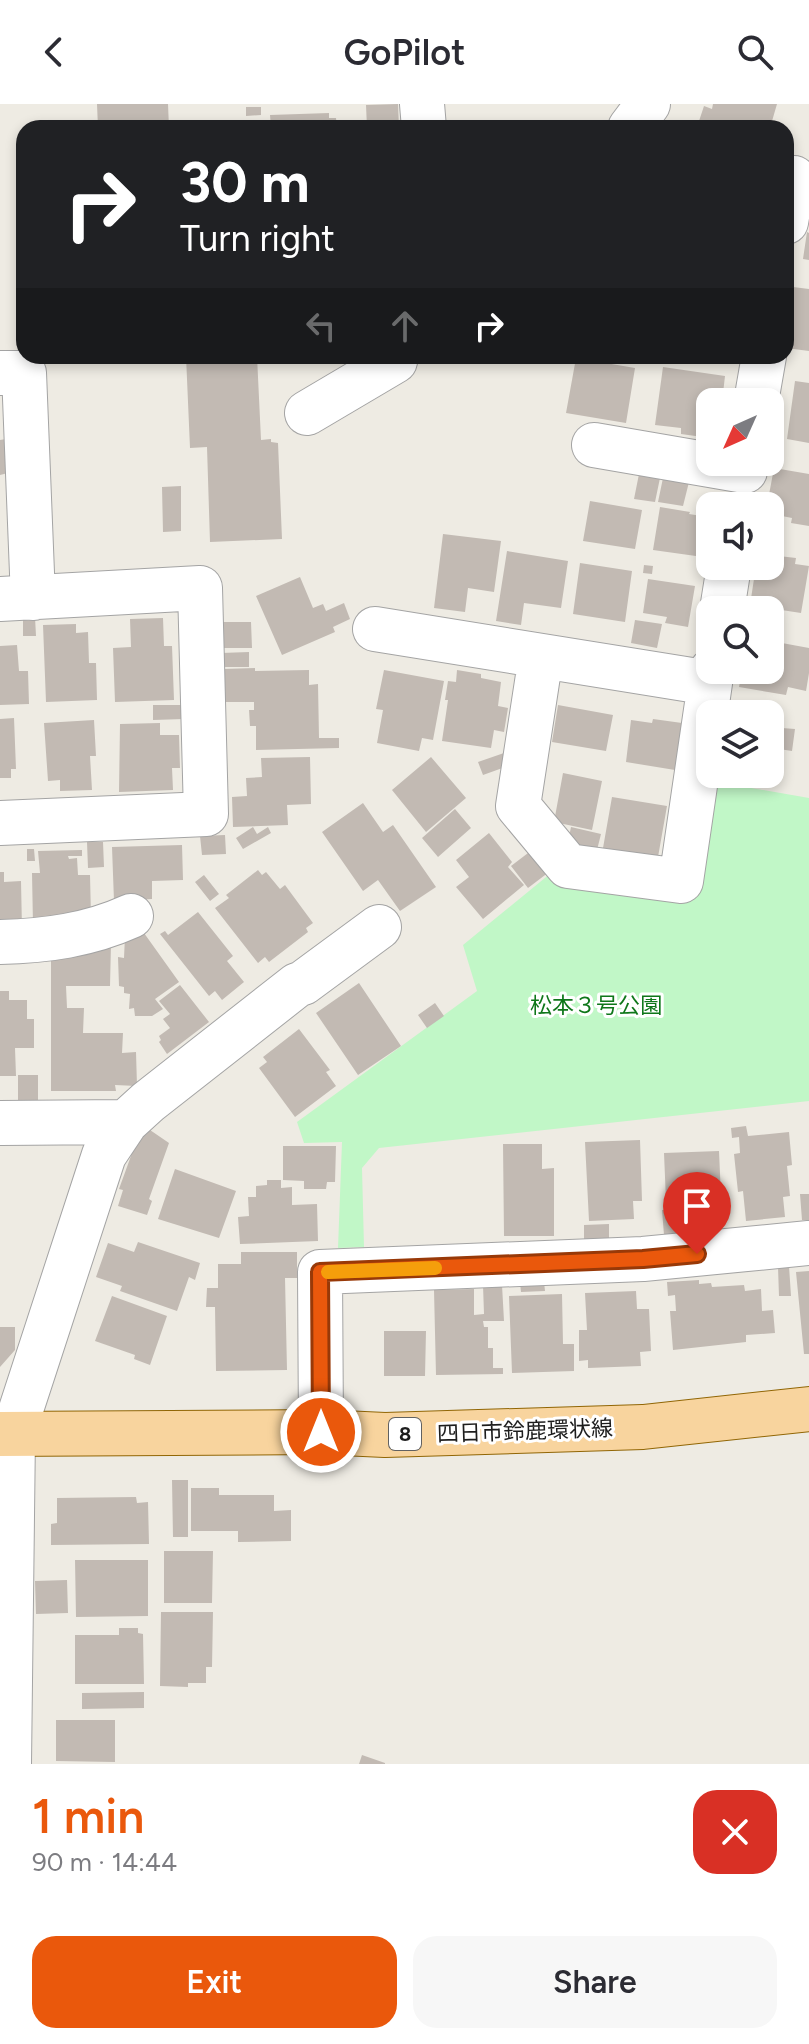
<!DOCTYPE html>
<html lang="en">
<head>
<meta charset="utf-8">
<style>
  body { margin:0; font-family:Figtree,"Noto Sans JP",sans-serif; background:#f7f7f7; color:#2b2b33; height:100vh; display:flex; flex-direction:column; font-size:30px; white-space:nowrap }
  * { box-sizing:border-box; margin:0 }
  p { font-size:26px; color:#7c7c81 }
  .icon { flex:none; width:44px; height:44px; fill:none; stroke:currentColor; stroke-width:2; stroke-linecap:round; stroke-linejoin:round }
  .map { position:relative; height:1660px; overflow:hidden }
  .side { display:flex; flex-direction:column; background:#fff; flex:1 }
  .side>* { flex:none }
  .banner { position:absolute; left:16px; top:16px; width:778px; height:244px; border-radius:24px; box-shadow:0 4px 12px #0003; background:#202124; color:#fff; overflow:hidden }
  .needle { width:52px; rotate:225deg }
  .tools { position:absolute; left:696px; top:284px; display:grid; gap:16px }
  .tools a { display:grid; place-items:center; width:88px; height:88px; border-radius:16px; background:#fff; box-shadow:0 4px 12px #0003; font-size:40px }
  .pin { position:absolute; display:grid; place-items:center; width:68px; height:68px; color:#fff; margin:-82px -34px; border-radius:50% 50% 50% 0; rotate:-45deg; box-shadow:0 0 8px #0007 }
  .pin .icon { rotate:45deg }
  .me { position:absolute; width:88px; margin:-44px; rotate:0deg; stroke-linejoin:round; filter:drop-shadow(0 0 6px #0008) }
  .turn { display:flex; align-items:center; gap:28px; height:168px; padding:0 32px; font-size:36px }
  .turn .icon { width:104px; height:104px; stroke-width:2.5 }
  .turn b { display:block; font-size:56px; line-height:68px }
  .lanes { display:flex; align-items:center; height:76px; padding:0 32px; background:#0003; justify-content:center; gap:40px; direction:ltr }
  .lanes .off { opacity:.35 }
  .round { display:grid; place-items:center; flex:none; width:84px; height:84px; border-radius:24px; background:#f7f7f7 }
  .headline { display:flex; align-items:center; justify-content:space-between; height:136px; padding:0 32px }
  h1 { font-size:48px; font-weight:600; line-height:60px; color:#ea580c }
  .cta { display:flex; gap:16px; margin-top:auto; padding:16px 32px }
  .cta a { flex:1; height:92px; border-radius:24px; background:#ea580c; color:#fff; font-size:32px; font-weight:600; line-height:92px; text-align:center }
  .cta a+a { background:#f7f7f7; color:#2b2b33 }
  header { display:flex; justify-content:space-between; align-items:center; height:104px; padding:0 32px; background:#fff; font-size:36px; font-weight:600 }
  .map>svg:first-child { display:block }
</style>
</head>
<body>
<header><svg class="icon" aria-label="back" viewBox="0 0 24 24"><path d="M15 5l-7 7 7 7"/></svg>GoPilot<svg class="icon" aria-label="search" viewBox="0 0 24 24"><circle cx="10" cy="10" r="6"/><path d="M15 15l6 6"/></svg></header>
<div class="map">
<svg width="809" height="1660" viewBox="0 0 809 1660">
  <rect width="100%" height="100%" fill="#eeebe3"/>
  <path fill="#c1f7c7" d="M711,677L809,694V997L379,1044L362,1064L364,1143L338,1144L342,1038L304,1039L297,1018L477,887L463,841L551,769L690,794Z"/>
  <path fill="#c2bab3" d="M97,0H168L169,24H98Z
    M398,0L399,24H367L366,1Z
    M713,0H777L770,24H721L699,17L704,2L712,5Z
    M246,3H261V11L246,12Z
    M329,9V14H336L337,24H271L270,11Z
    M807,128L809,129V156L803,155Z
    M793,183L809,185V247L786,244Z
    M186,252H257L261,336L271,335V338L278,339L282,435L210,438L207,343L190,344Z
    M300,252H347L348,257L300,258Z
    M659,252H674L673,259L658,257Z
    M576,254L635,264L626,319L566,309Z
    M663,263L725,272L722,298H710V334L681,330V324L655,321Z
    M795,277L809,279V339L787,335Z
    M6,335L8,369L0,371V336Z
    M774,364L809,370V422L791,419L792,414L772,410L774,397L768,396Z
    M639,370L660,374L655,398L634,395Z
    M663,374L689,378L683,402L658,398Z
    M181,382V427L163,428L162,383Z
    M590,397L642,406L635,445L583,437Z
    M660,403L690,408L689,410L708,413L703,453L653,446Z
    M770,426L780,427L779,441L770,440Z
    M443,430L501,437L494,488L468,484L465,508L434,504Z
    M507,447L568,457L561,504L524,499L521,521L496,517Z
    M770,451L796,454L795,460L809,462L801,509L750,501L756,462H770Z
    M580,459L632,467L625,518L573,510Z
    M644,461L653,462L652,470L643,469Z
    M300,473L313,504L323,500L326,507L344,499L350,515L333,523L335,528L282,551L256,492Z
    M648,475L695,482L688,523L665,519L667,513L643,509Z
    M35,513L36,532H23V514Z
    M163,514L164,542H172L174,596L115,598L113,544L131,543L130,515Z
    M635,516L662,520L657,544L631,539Z
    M222,518H251L252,544H223Z
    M76,520V529L88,528L89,559H96L97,596L46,598L43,521Z
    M771,537L809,544V569L806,587L788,583L786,591L739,583L742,566H770Z
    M17,541L19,567H28L29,600L0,601V542Z
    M249,548V563H222L221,549Z
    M255,564V567L309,566V581L318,580L319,634H339V644L256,646V622H250L249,606H254V598H224L223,565Z
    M384,566L444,577L433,636L422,634L419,647L377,639L383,606L376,605Z
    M457,566L481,570V574L501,578L498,602L508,604L504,628L494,626L491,644L442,637L448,596H445L448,577L456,578Z
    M153,601H183L184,615L153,616Z
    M558,601L613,611L606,647L552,638Z
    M14,614L16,665H11V674H0V615Z
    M653,615L682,619L675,666L626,658L631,616L652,619Z
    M94,616L96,652H90L92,686L60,687V676L48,677L44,619Z
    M160,619V631H179L180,664H172L173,686L119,688L120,620Z
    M782,624L795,625L792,647L779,645L774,677L742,672V670H770V629L781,630Z
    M504,649L508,662L483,671L478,658Z
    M310,653L311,700L287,701L288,721L233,723L232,693L247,692L246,674L262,673L261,654Z
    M431,653L466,694L426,728L392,686Z
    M563,669L602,677L592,726L554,718Z
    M612,693L667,702L658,753L603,744Z
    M363,699L383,728L393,721L436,783L400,807L378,776L363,787L322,728Z
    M455,705L471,724L438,753L422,734Z
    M253,723L257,730L268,723L271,729L243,745L236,734Z
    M571,723L601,730L595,754L567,743Z
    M489,729L512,758L508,763L524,781L483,815L456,783L469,773L456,756Z
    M225,731L226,750L202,751L200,732Z
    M87,738H103L104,763L88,764Z
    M182,741L183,776L152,777V795L114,797L112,743Z
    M27,745H34L35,757H27Z
    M82,746V752H68L69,755L77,754L78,771H90L91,813L33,821L32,769H40L38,747Z
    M532,746L549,768L528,784L511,762Z
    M258,766L262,771L266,768L280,785L285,781L313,819L306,824L308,828L269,858L265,853L258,859L215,804L229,794L226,791Z
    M0,768H4V778L21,777L22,825H0Z
    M204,771L219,790L210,797L195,778Z
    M198,808L233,852L227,857L244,878L222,896L215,887L209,892L160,830L165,827L168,831Z
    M139,822L179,878L155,895L163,905L152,912H135L134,904L129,905L130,890L124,889V883L119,882L118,853L124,854L125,832Z
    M111,839L110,882H66L67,904H84L83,929H123L122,949L136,948L137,982L115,981L116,987H51V847Z
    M359,879L401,942L358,971L316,909Z
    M180,881L209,918L167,950L159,938L161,936L159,932L170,924L163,915L170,910L159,897Z
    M0,887H9V896H27V915H34V944H15L16,972H0Z
    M435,899L444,912L427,924L418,911Z
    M299,925L330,966L326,968L336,982L295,1013L259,964L267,958L263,953Z
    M18,971H38V996L18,997Z
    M746,1022L748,1032L789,1028L792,1061L787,1062L790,1092L783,1093L785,1113L746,1117L743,1087L738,1088L734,1050L740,1049L739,1033L732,1034L731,1024Z
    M150,1026L169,1039L149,1095L152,1097L147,1111L118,1102L123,1086L119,1085L136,1038Z
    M640,1036L642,1097H633L634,1115L589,1117L585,1038Z
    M503,1040H542V1065L554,1064V1132H504Z
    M283,1042H336L335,1078H327L326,1085H304V1077L283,1076Z
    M719,1047L722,1115L681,1117L680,1096L666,1097L664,1049Z
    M175,1065L236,1087L219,1134L158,1115Z
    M267,1076H281V1084L292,1083V1101L317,1100L318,1137L240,1140L238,1113L249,1112L248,1093H256V1082L267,1081Z
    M800,1090H809V1116H802Z
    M678,1105L680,1130L664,1131L662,1106Z
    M609,1120V1135L584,1136V1121Z
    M138,1138L200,1159L195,1176L189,1173L177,1207L120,1187L122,1182L96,1173L108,1139L134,1148Z
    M241,1148H297V1174H285L287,1266L216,1267L215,1203H206L207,1184H218V1160H241Z
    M789,1162L791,1192H779L778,1163Z
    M809,1167V1250H804L796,1168Z
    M699,1176V1180L711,1179L712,1183L744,1181L745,1187L761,1185L762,1207L773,1206L775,1229L746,1231V1238L673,1246L670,1207H676L675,1191L668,1192L667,1178Z
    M544,1178L545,1187L521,1188L520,1179Z
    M483,1181H502L504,1217H483L484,1223H488V1244H493V1264H503V1270L436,1271L434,1186L474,1185V1211L484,1210Z
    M636,1187L637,1205H649L651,1247L640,1248L641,1262L588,1264V1256L579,1257V1226H587L585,1189Z
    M562,1190L563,1240H574V1267L512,1269L509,1192Z
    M112,1192L167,1212L150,1261L134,1255L135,1251L95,1237Z
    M0,1223H15V1246L0,1263Z
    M384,1227H426L425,1272H384Z
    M172,1376H188V1433H173Z
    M191,1384H219V1391H274V1407L291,1406V1437L238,1438V1427H191Z
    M136,1393L137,1399L148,1398L149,1440L51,1441V1420L57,1419V1394Z
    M164,1447H213L212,1499H164Z
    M75,1456H148V1512L76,1513Z
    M67,1476L68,1509L36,1510L35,1477Z
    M161,1508H213L212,1563H206V1579H188V1583L160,1582Z
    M119,1524H138V1529L143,1530L144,1580H75V1531H119Z
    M144,1588V1604L82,1605V1589Z
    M56,1616H115V1658L56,1657Z
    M362,1651L385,1659V1660H359Z"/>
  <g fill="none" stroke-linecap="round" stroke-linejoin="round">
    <defs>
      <path id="minor" d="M422,0L424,24
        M630,24L648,0
        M786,118L794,74
        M0,269H24L33,494
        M756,298L764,252
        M307,309L395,257L396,252
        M594,341L745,367
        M0,495L200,484L206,710L0,719
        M722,506L729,462
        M375,525L710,579L712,566
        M541,552L518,702L568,762L681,777L710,579
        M0,838C46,837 89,831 131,812
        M0,1019L126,1018
        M321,1328L320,1168L643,1155L809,1139
        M9,1660L13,1330L104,1051L126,1018L148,998L297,881L303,879L379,823"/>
      <path id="major" d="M0,1330L321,1328L385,1331L643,1323L809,1305"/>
    </defs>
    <use href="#minor" stroke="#a4a4a4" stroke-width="46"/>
    <use href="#major" stroke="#916605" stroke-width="46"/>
    <use href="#minor" stroke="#fff" stroke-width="44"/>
    <use href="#major" stroke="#f8d49e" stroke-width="44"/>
  </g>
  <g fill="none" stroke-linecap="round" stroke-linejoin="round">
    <defs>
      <path id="route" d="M321,1328L320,1168L643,1155L697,1150"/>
    </defs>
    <use href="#route" stroke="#983908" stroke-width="20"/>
    <use href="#route" stroke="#ea580c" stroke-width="14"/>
    <path stroke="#f59e0b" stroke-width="14" d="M328,1168L435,1164"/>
  </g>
  <g text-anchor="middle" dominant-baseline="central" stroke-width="6" stroke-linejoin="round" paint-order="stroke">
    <rect fill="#fff" stroke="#616161" stroke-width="2" x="389" y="1314" width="32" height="32" rx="6"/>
    <g font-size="20" font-weight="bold" fill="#1d1d1d">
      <text x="405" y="1330">8</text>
    </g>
    <g font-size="22" fill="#0f771a" stroke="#fff">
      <text x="596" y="901">松本３号公園</text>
    </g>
    <g font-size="22" fill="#1d1d1d" stroke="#fff">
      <text transform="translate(525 1327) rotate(-2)">四日市鈴鹿環状線</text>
    </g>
  </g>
</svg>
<div class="tools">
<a><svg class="needle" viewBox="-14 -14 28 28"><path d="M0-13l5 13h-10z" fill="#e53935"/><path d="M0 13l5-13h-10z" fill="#7c7c81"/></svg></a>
<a><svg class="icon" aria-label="sound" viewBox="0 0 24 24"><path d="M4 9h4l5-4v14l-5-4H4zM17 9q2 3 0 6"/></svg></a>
<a><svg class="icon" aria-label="search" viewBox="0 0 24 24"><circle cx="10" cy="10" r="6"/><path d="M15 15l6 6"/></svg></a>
<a><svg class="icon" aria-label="layers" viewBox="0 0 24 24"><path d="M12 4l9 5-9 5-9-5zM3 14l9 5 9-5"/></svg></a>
</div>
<div class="pin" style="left:697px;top:1150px;background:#d93025"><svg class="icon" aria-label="arrive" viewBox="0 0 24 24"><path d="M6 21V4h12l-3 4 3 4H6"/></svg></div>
<svg class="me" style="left:321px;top:1328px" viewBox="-20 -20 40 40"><circle r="17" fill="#ea580c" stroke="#fff" stroke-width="3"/><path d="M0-11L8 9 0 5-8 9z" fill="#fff"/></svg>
<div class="banner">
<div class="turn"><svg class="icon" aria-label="right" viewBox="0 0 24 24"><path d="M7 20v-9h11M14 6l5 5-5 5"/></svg><div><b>30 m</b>Turn right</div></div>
<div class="lanes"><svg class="icon off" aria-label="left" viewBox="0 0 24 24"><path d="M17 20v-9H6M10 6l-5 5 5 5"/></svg><svg class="icon off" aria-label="ahead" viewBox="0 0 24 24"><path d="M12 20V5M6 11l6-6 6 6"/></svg><svg class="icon" aria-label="right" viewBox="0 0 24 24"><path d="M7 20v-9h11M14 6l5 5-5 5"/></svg></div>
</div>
</div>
<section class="side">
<div class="headline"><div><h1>1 min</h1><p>90 m · 14:44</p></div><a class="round" style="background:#d93025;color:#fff"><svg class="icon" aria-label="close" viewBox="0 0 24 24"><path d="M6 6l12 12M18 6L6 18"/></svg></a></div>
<div class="cta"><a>Exit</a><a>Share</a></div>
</section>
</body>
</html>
